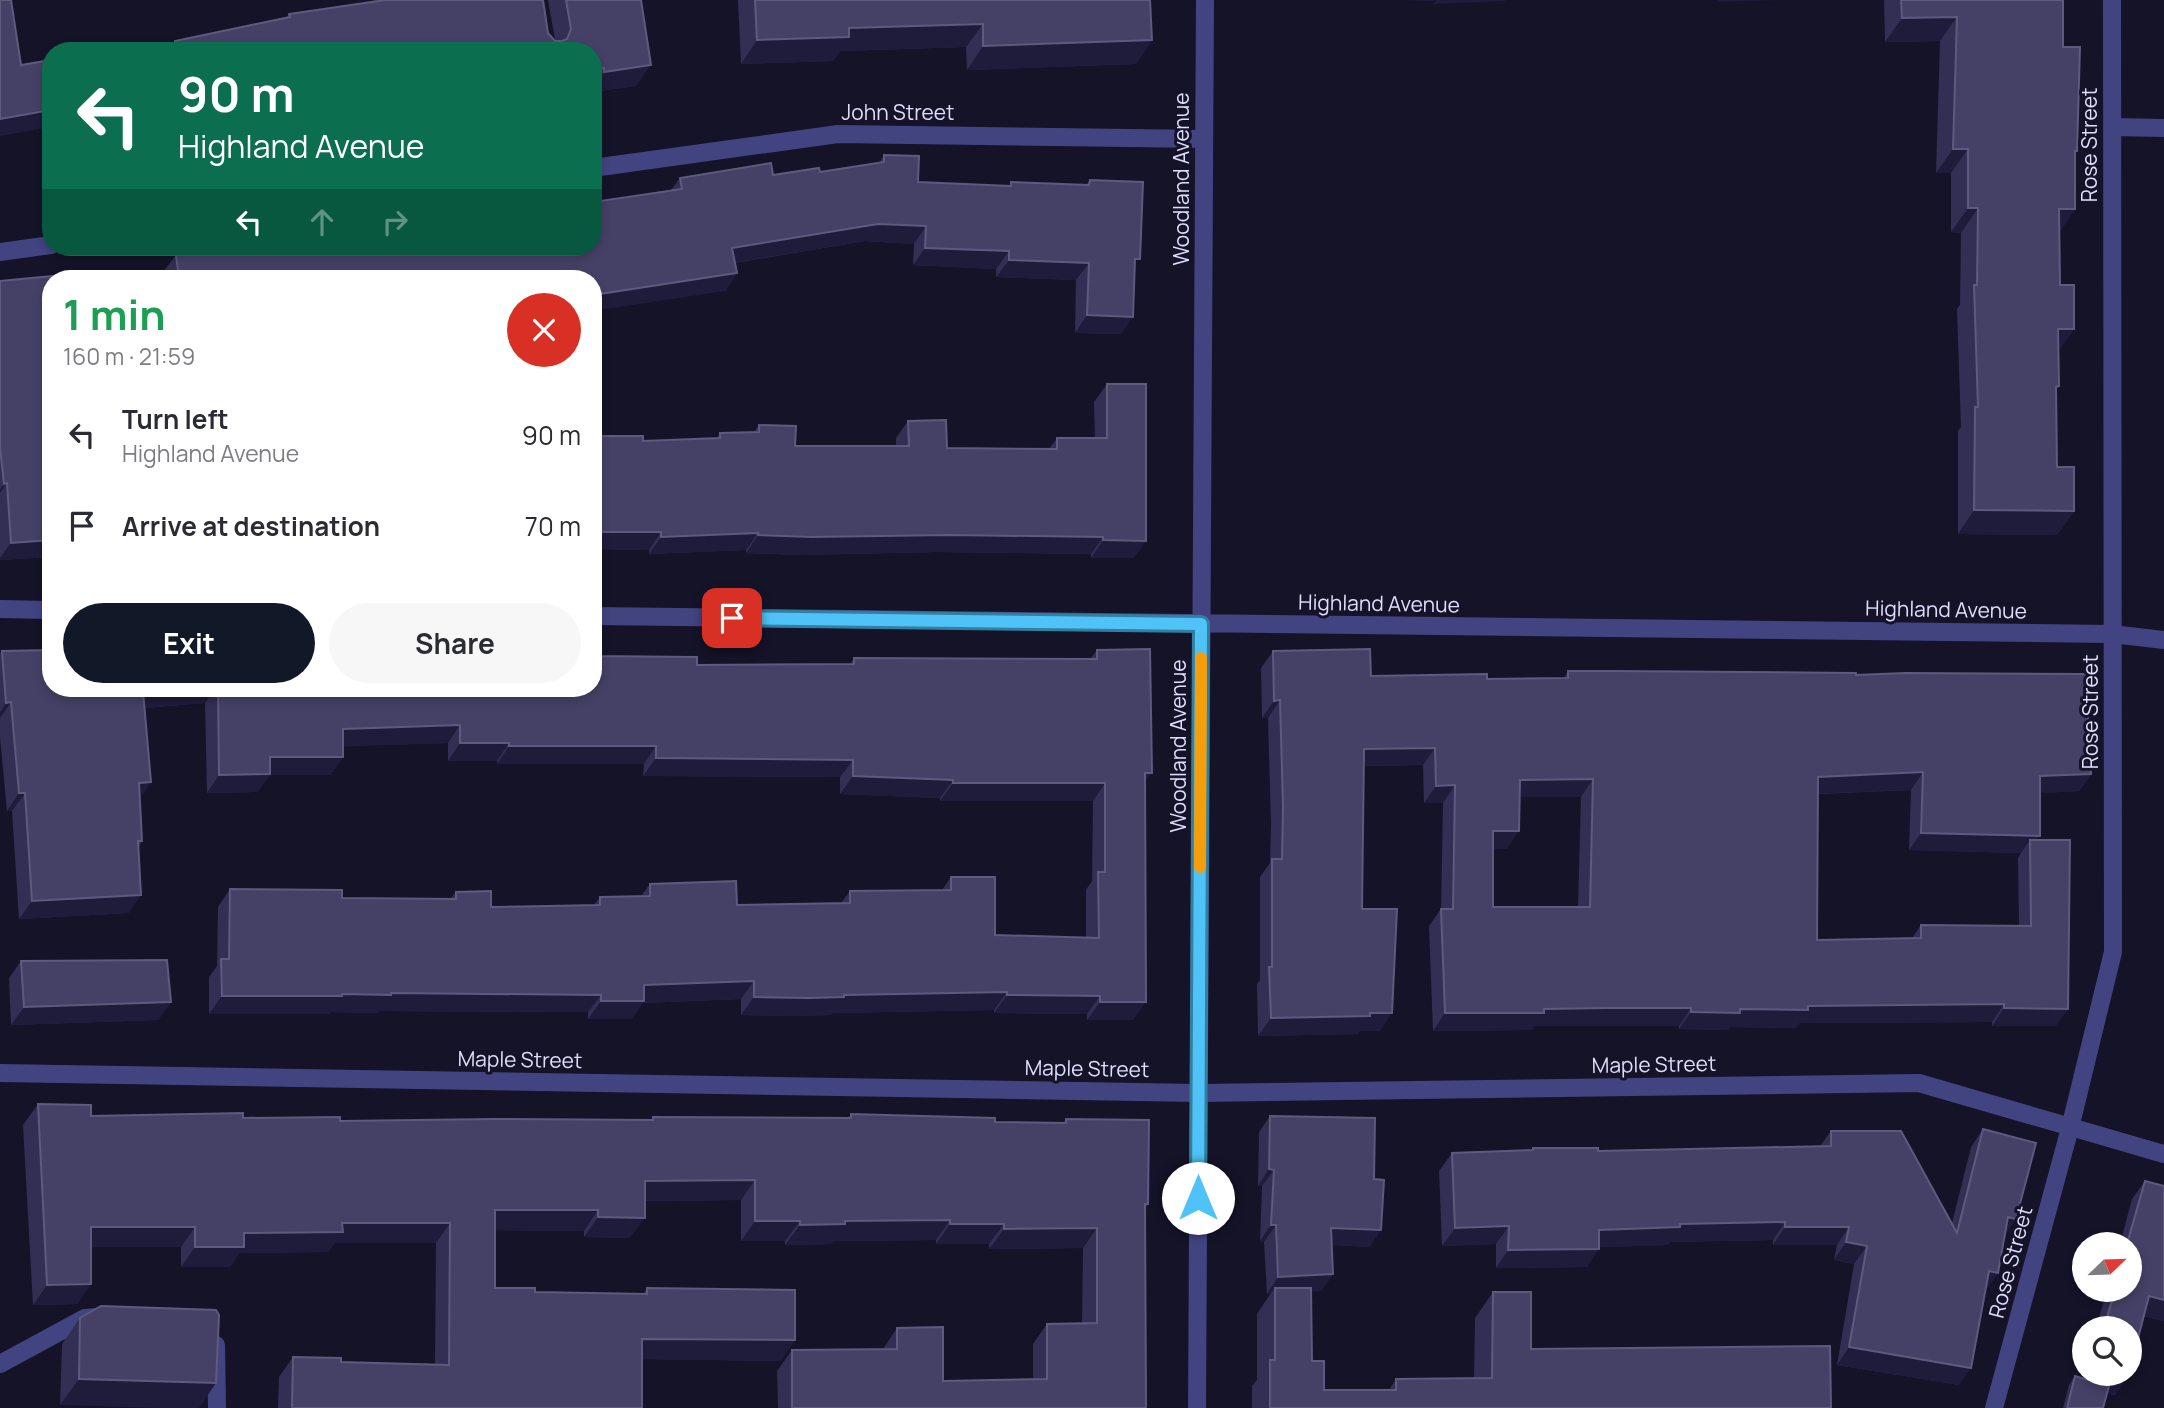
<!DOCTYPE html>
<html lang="en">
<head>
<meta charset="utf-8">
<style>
  body { margin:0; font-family:Manrope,sans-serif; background:#f7f7f7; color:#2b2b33; height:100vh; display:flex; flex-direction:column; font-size:26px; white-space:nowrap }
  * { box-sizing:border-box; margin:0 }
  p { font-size:23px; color:#7c7c81 }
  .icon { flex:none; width:38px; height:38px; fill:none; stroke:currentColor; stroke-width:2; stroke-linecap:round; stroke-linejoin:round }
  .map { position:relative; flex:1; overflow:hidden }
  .details { position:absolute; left:42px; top:270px; width:560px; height:427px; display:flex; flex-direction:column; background:#fff; border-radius:28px; box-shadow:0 4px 10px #0003 }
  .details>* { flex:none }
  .hud { position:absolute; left:42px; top:42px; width:560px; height:214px; border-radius:28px; box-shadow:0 4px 10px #0003; background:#0b6e4f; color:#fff; overflow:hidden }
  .needle { width:46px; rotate:67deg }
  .buttons { position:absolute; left:2072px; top:1232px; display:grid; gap:14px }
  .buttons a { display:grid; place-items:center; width:70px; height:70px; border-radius:50%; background:#fff; box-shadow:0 4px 10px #0003; font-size:35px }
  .pin { position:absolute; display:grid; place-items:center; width:60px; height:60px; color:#fff; margin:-30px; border-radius:14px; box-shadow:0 4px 10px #0006 }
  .me { position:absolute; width:77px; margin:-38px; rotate:0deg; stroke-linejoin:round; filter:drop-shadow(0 0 5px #0008) }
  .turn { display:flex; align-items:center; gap:24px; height:147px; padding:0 21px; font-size:32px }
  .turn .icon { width:91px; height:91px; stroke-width:2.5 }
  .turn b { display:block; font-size:49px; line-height:60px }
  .lanes { display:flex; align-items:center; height:66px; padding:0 21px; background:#0003; justify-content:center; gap:35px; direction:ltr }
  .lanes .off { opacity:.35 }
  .round { display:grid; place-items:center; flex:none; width:74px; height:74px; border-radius:37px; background:#f7f7f7 }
  .headline { display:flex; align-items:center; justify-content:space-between; height:119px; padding:0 21px }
  h1 { font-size:42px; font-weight:700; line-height:52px; color:#1e9e55 }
  .primary-button { display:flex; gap:14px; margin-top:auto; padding:14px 21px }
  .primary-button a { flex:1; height:80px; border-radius:42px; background:#111827; color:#fff; font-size:28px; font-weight:700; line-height:80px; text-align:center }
  .primary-button a+a { background:#f7f7f7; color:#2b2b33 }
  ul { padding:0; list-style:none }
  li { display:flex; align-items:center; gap:21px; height:91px; padding:0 21px }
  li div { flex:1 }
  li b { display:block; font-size:26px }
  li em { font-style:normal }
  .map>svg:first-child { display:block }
</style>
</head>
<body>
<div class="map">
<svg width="2164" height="1408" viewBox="0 0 2164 1408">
  <rect width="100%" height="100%" fill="#151328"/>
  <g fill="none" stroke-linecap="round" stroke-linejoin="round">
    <path stroke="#424482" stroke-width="18" d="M216,1345L217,1408
      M0,1364L85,1318L97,1317"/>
    <path stroke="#424482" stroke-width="18" d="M2112,127L2164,128
      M593,168L838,134L1204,139
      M0,252L51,245
      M0,609L51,610
      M593,616L2112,634L2164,640
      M0,1073L1198,1093L1919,1083L2164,1154
      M1197,1408L1205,0
      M1994,1408L2070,1128L2113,952L2112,0"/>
  </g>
  <path fill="#332e54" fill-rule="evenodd" d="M548,0H641L636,86L593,92V51H168L175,41L287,17L289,14L548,33L555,40Z
    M738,0H1150L1152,40L1136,64L967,70L966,47L840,51L833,61L741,64Z
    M1884,0H2063V47L2077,151L2075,154V209L2059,232L2060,285L2074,329L2058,351L2056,390L2057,467L2074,511L2057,535L1958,534V431L1961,427L1957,309L1960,305L1961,233L1951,232V173H1936L1940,41L1885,42Z
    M884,155L918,182L1009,186L1011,182L1086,185L1090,180L1135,267L1121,334L1075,333L1076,280L996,277V269L913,265L914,244L865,241L735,263L737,273L725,291L593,278H164L163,272L176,255L593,247L671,190L680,178L773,175L820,172L879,163Z
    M0,281L51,557L0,560Z
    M1107,384L1134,558H1091V554L937,552L800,555L746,553V550L649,554V550L593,549V436L643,441L717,438L720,433H753L759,425L795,446H896V438L908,421L947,448L1049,449L1057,438H1095L1094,402Z
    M1097,650L1145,782L1133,1020H1087V1014L994,1013V1010L833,1013L831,1015L795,1016L741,1015V999L643,1003L631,1019H588V1012L379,1011L378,1013L331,1012L329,1014H209V977L217,966L218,907L230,889L342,898L450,899L456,892L491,907L594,905L600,897L641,896L650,884L737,905L841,903L850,891L942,890L951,877L995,935L1086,937V890L1092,881L1093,801H940V798L840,794V777L643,776L644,764H497V761H448V743L343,746V757L330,775H270L257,792L207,793L205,703L145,708L140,798L142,841L139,847L129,913L19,919L12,811H7L0,737V653L2,651L51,688H593L594,656L697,665L850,664L854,658L1090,659Z
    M1273,651L1371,676L1487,679L1564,678L1568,671L1856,675L2091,774L2079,791L2040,793L2037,840L2056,1026H1992V1022L1799,1023L1796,1028L1730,1027L1728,1030L1679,1029V1026L1595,1025L1534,1026L1532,1030L1433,1031L1429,926L1441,909L1443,803H1424L1423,765L1363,766L1362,909L1380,1031H1360L1358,1034L1258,1036L1257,984L1260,980V877L1270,863L1271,825L1268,718H1262L1261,668ZM1911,790L1909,850L2021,853L2018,858L2019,926L1921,925L1912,938L1817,940L1818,794ZM1520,797H1581L1578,907H1493V849H1507Z
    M21,961L171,1002L158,1020L11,1025L9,978Z
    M38,1104L91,1116L340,1121L651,1120L653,1117L848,1118L851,1114L995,1122L1063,1123L1066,1119L1148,1204L1145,1209L1146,1408H778L777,1371L792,1350L883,1349L897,1328L943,1381L1033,1379V1344L1047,1324L1082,1323L1083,1248L989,1249V1244H936V1240L833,1241L831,1244L785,1245V1241H741V1200L645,1201L630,1238L584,1237V1231L495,1230V1288L535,1292L643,1294L647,1288L795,1340L780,1361L642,1359V1408H278L279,1377L293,1357L341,1362L435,1364L436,1243H335L328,1252L239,1253L230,1267H181V1247H91V1284L77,1304L33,1305L23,1125Z
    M1270,1116L1370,1247L1332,1245L1333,1274L1321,1291H1311L1312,1361L1324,1390H1389L1396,1379L1474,1378L1475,1318L1493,1292L1531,1349L1831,1408H1252V1386L1257,1380V1314L1271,1293L1267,1294L1264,1242L1260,1241L1262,1186H1258L1259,1132Z
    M1983,1129L2005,1236L1998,1273L1985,1291L1959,1385L1837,1365L1854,1264L1834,1260L1837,1245H1773V1240L1670,1242L1667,1245L1599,1247L1587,1267L1496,1268V1244L1442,1246L1439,1171L1452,1153L1532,1150L1533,1148L1598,1151L1820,1146L1831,1131L1952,1223L1971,1147Z
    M2145,1181L2164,1186V1321L2143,1316L2130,1328H2096L2107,1290H2130V1244H2120L2132,1199Z
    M216,1310L60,1405L62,1344L80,1318Z
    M2084,1372V1374H2128L2115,1395L2107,1393L2103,1408H2063L2069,1385L2075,1376L2083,1378Z"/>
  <path fill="#1f1b3b" d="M1396,0H1434L1433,1Z
    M1436,0H1506L1505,1L1433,4Z
    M1718,0H1784L1717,2Z
    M1957,17L1940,41L1885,42L1902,18Z
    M983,24L966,47L840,51L833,61L741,64L757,40L849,28Z
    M1152,40L1136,64L967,70L983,46Z
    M651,65L636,86L593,92V88L604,72Z
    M604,68L593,83V70Z
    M51,110V127L0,136V119Z
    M1953,149H1968L1951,173H1936Z
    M1968,208H1978L1961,233L1951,232Z
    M2059,209H2075L2059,234Z
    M878,224L926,226L914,244L865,241L720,265L732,248Z
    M925,248L1009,251L996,269L913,265Z
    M1009,260L1089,263L1076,280L996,277Z
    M496,273L492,278H460Z
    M737,273L725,291L593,311V295Z
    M1087,315L1133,317L1121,334L1075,333Z
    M2058,329H2074L2057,353Z
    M7,483L0,493V489L4,484Z
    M1974,510L2074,511L2057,535L1958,534Z
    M593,532H661L649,550L593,549Z
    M758,533L746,550L649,554L661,537Z
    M758,535H949L1103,537L1091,554L937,552L800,555L746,553Z
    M51,540V557L0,560V558L11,543Z
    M1103,540L1146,541L1134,558H1091Z
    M186,688H216L205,703L131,709L143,691Z
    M1280,700L1268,718H1262L1274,701Z
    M11,702L0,718V712L6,703Z
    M460,725L448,743L331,747L343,729Z
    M460,743H509L497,761H448Z
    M509,746H656L644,764H497Z
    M1435,748L1423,765L1351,766L1364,749Z
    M270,757H343L330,775H270L257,792L207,793L219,775Z
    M656,758L853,760L840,777L643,776Z
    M1923,772L1911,790L1806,794L1818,777Z
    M1145,773H1152L1139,791Z
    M2091,774L2079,791L2027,794L2040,776Z
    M853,776L953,780L940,798L840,794Z
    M1593,779L1581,797H1508L1520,780Z
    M151,782L139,800V783Z
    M953,783H1105L1093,801H940Z
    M1455,785L1443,803H1424L1436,786Z
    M19,793H25L12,811H7Z
    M1493,831H1519L1507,849H1481Z
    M1921,833L2040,836L2030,850V840L2021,853L1909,850Z
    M141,895L129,913L19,919L32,901Z
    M754,981L741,999L643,1003L631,1019H588L601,1001L644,985Z
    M1007,992L994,1010L833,1013L831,1015L795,1016L741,1015L754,997Z
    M391,993L601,995L588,1012L379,1011L378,1013L331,1012L329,1014H209L222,996Z
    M1007,995L1100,996L1087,1014L994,1013Z
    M171,1002L158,1020L11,1025L24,1007Z
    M1100,1002H1146L1133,1020H1087Z
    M2004,1004L1992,1022L1799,1023L1796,1028L1730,1027L1728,1030L1679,1029L1691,1012L1808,1006Z
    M1607,1008H1691L1679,1026H1534L1532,1030L1433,1031L1445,1013L1544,1009Z
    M2004,1008L2068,1009L2056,1026H1992Z
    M1370,1013H1392L1380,1031H1360L1358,1034L1258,1036L1271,1018Z
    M1269,1169L1274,1170L1262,1186H1258Z
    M755,1180L741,1200L631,1201L645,1181Z
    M495,1210H598L584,1231L481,1230Z
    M598,1217L645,1218L630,1238L584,1237Z
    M2008,1217L2016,1219L2004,1237Z
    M950,1220L936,1240L833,1241L831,1244L785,1245L800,1225L845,1221Z
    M755,1221H800L785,1241H741Z
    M1785,1222L1773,1240L1670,1242L1667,1245L1587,1248L1599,1230L1680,1224Z
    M342,1223H450L436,1243H335L328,1252L239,1253L230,1267H181L195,1247L244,1233Z
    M950,1224H1004L989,1244H936Z
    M1271,1225H1276L1264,1242L1260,1241Z
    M1509,1226L1496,1244L1442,1246L1455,1228Z
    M91,1227H195L181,1247H77Z
    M1785,1227H1849L1837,1245H1773Z
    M1097,1228L1083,1248L989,1249L1004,1229Z
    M1331,1228L1381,1230L1370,1247L1319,1244Z
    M1846,1242L1867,1246L1854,1264L1834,1260Z
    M1599,1249L1587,1267L1496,1268L1508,1250Z
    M1989,1271L1998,1273L1985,1291Z
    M1333,1274L1321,1291L1275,1293V1288L1271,1293L1267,1294L1278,1277Z
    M91,1284L77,1304L33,1305L47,1285Z
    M2149,1296L2164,1300V1321L2136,1314Z
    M642,1339L795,1340L780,1361L628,1359Z
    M1849,1347L1971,1368L1959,1385L1837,1365Z
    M2089,1374H2116L2128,1377L2115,1395L2080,1386Z
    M79,1379L216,1383L199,1408H159L60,1405Z"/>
  <path fill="#454166" stroke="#5e597d" stroke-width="2" fill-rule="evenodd" d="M0,0H11L21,65L51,60V110L0,119Z
    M385,0H543L548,33L555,41H562L567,39L571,29L566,0H641L651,65L604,72V68L593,70V51H176L175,41L290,17L289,14Z
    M755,0H1150L1152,40L983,46V24L849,28V37L757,40Z
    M1901,0H2063V47H2080L2077,151H2075V209H2059L2060,285H2074V329H2058L2059,386L2056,387L2057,467H2074V511L1974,510L1975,407H1978L1974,285H1977L1978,208H1968V149H1953L1957,17L1902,18Z
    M884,155L919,156L918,182L1011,186V182L1089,185L1090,180L1143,182L1140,259H1135L1133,317L1087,315L1089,263L1009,260V251L925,248L926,226L878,224L732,248L737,273L593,295V278H497L496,273L460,278H179L176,255L220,247H593V202L682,189L680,178L771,163L773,175L819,168L820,172L884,162Z
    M94,272L95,278H51V540L11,543L7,483L4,484L0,447V281Z
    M1107,384H1146V541L1103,540V537L949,535L812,537L758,535V533L661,537V532H593V436H643V441L720,438V433L759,432V425L796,426L795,446H909L908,421L946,420L947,448L1057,449V438H1107Z
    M593,648H594V656L697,657V665L854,664V658L1097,659V650L1150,649L1152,773H1145L1146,1002H1100V996L1007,995V992L844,995V997L808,998L754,997V981L644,985V1001H601V995L391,993V995L342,994V996H222L221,959H229L230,889L342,890V898L456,899V892L491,891V907L600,905V897L650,896V884L736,881L737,905L850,903V891L951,890V877H995V935L1099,938L1098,872H1105V783H953V780L853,776V760L656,758V746H509V743H460V725L343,729V757H270V774L219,775L218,688H593Z
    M1370,649L1371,676L1487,674V679L1568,678V671H1614L1856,673V675L1906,673L2086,674L2091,774L2040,776V836L1921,833L1923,772L1818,777L1817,940L1921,938V925L2031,926L2030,840H2070L2068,1009L2004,1008V1004L1808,1006V1010L1740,1009V1013L1691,1012V1008H1607L1544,1009V1013H1445L1441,909H1453L1455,785L1436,786L1435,748L1364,749L1362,909H1397L1392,1013H1370V1016L1271,1018L1269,967H1272V859H1282L1283,807L1280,700L1274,701L1273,651ZM1593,779L1590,907H1493V831H1519L1520,780Z
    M51,650V688H186L143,691L151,782L139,783L142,841H138L141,895L32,901L25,793H19L11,702L6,703L2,651Z
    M167,960L171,1002L24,1007L21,961Z
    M38,1104L91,1105V1116L243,1113V1118L340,1117V1121L494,1119L653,1120V1117L851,1118V1114L995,1118V1122L1066,1123V1119L1149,1120L1148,1204H1145L1146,1408H792V1350L897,1349V1328L943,1327V1381L1047,1379V1324L1097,1323V1228L1004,1229V1224H950V1220L845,1221V1224L800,1225V1221H755V1180L645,1181V1218L598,1217V1210H495V1288H535V1292L647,1294V1288L795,1290V1340L642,1339V1408H292L293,1357L341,1358V1362L449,1365L450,1223H342L343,1232L244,1233V1247H195V1227H91V1284L47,1285Z
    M1270,1116L1375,1118L1374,1179L1384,1180L1381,1230L1331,1228L1333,1274L1278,1277L1276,1225H1271L1274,1170L1269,1169Z
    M1983,1129L2036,1143L2016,1219L2008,1217L1998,1273L1989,1271L1971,1368L1849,1347L1867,1246L1846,1242L1849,1227H1785V1222L1680,1224V1227L1599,1230V1249L1508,1250L1509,1226L1455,1228L1452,1153L1533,1150V1148H1598V1151L1831,1146V1131H1901L1957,1233Z
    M2145,1181L2164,1186V1300L2149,1296L2130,1369V1328H2104L2115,1290H2130V1244H2127Z
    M1275,1288H1311L1312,1361H1324V1390H1396V1379L1492,1378L1493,1292H1531V1349L1830,1346L1831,1408H1270V1360H1275Z
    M101,1306L216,1310L219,1315L216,1383L79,1379L80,1318Z
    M2116,1374H2128V1377Z
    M2075,1376L2109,1386L2103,1408H2067Z"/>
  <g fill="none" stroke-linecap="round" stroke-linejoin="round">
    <defs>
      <path id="route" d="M732,618L1201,624L1198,1198"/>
    </defs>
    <use href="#route" stroke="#337fa1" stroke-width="18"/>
    <use href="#route" stroke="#4fc3f7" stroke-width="12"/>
    <path stroke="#f59e0b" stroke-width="12" d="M1200,867L1201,658"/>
  </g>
  <g text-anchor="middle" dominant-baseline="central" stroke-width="6" stroke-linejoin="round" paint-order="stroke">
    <g font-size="21" fill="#dfddfc" stroke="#151328">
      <text x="898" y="112">John Street</text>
      <text transform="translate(2089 145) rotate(-90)">Rose Street</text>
      <text transform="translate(1181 179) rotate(-90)">Woodland Avenue</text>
      <text transform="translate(1379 603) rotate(1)">Highland Avenue</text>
      <text transform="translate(1946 609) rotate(1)">Highland Avenue</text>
      <text transform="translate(2090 712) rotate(-90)">Rose Street</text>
      <text transform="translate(1178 746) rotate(-90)">Woodland Avenue</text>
      <text transform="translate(520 1059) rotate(1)">Maple Street</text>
      <text transform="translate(1654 1064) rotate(-1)">Maple Street</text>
      <text transform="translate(1087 1068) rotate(1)">Maple Street</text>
      <text transform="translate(2010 1262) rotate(-75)">Rose Street</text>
    </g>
  </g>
</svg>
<div class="buttons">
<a><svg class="needle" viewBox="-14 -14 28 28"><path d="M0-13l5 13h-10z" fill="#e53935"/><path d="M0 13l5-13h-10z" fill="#7c7c81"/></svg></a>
<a><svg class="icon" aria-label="search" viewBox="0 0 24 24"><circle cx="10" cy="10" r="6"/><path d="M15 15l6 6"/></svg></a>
</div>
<div class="pin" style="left:732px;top:618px;background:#d93025"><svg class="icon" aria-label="arrive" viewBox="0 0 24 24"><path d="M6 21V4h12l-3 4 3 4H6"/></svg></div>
<svg class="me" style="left:1198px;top:1198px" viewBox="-20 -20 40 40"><circle r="19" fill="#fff"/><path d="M0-13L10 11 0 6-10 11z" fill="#4fc3f7"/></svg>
<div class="hud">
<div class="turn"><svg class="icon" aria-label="left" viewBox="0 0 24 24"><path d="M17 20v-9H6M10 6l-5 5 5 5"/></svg><div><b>90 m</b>Highland Avenue</div></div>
<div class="lanes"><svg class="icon" aria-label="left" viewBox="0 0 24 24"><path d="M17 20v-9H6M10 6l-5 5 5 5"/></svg><svg class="icon off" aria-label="ahead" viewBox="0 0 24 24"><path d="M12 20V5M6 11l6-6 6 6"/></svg><svg class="icon off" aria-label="right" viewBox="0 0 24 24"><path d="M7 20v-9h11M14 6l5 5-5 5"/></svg></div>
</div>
<section class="details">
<div class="headline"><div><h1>1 min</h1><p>160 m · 21:59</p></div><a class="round" style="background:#d93025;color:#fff"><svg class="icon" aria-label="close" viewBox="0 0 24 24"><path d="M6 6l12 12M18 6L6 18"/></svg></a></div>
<ul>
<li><svg class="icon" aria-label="left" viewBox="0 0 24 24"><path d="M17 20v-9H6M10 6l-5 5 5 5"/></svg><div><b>Turn left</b><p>Highland Avenue</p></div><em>90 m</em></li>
<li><svg class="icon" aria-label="arrive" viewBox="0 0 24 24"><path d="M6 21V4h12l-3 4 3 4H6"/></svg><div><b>Arrive at destination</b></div><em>70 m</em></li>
</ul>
<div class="primary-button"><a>Exit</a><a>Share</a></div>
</section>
</div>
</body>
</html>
